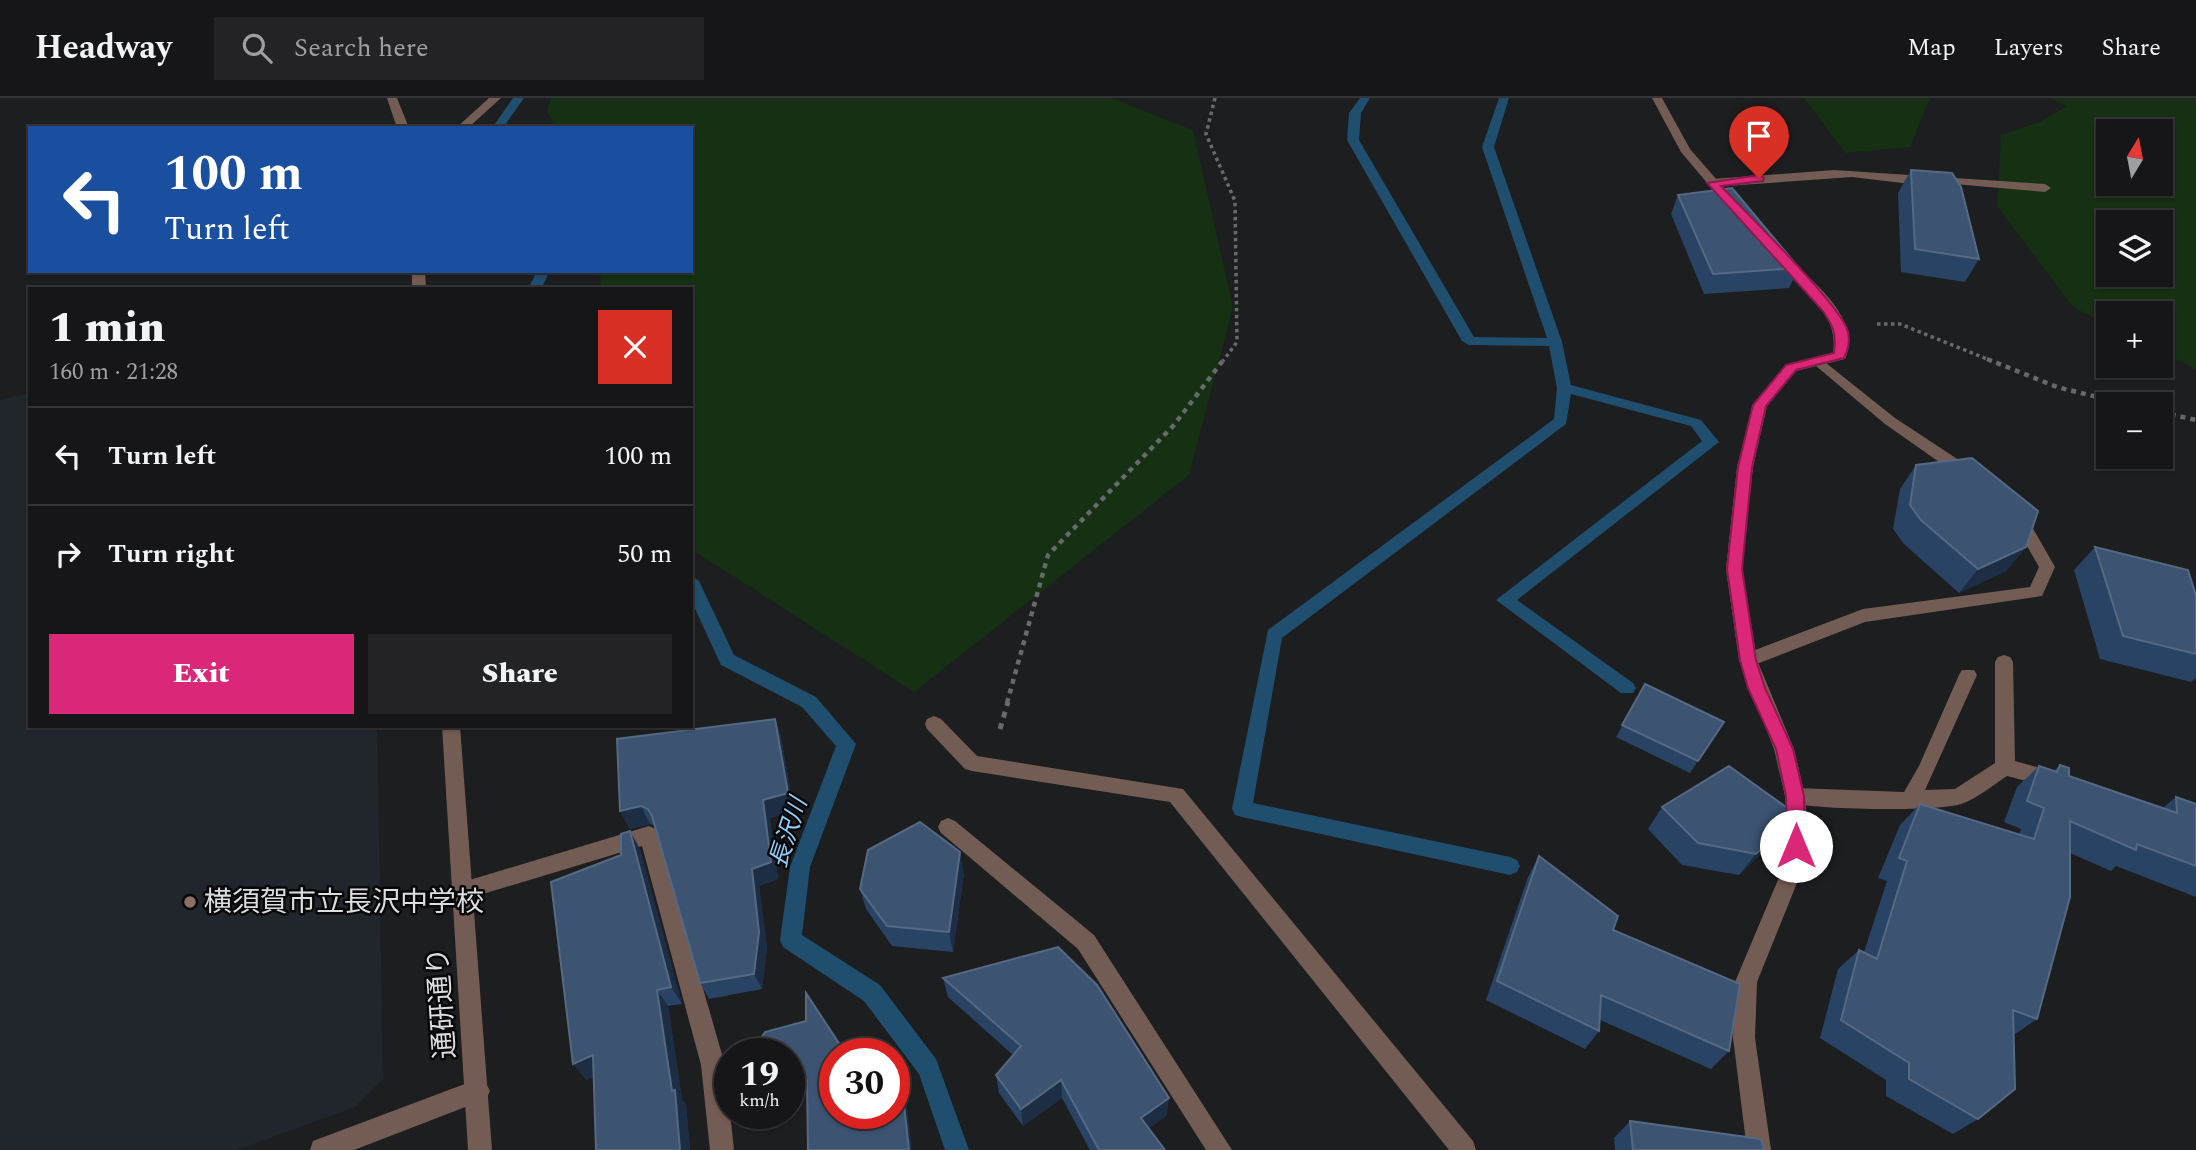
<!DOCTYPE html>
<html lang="en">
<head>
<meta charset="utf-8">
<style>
  body { margin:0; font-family:Spectral,"Noto Sans JP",serif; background:#232325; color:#f1f3f6; height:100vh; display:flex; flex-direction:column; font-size:26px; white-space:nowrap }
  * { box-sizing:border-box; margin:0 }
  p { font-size:23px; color:#9e9fa2 }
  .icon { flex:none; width:38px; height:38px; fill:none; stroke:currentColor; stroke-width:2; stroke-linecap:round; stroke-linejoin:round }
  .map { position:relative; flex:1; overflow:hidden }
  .drawer { position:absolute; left:28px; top:189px; width:665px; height:441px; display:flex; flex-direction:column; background:#161618; border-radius:0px; box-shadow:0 2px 5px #0004,0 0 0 2px #353537 }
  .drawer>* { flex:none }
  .top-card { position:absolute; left:28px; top:28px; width:665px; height:147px; border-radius:0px; box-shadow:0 2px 5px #0004,0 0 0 2px #353537; background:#1a4fa0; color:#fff; overflow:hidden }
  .needle { width:46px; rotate:10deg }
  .tools { position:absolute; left:2096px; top:21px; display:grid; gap:14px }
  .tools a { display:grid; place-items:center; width:77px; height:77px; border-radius:0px; background:#161618; box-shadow:0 2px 5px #0004,0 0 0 2px #353537; font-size:35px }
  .speed { position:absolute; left:714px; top:940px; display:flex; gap:14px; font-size:35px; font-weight:700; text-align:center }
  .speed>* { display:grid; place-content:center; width:91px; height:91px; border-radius:50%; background:#161618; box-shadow:0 2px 5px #0004,0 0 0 2px #353537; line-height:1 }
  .speed small { font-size:18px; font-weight:400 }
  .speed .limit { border:10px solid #d22; background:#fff; color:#111 }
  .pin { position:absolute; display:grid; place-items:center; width:60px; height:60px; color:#fff; margin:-72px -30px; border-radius:50% 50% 50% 0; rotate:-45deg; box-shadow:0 0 7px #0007 }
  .pin .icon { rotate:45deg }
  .me { position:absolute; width:77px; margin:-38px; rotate:0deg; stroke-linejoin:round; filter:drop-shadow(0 0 5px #0008) }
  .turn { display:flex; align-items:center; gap:24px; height:147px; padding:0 21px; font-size:32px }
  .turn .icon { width:91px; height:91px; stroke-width:2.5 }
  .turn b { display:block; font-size:49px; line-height:60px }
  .round { display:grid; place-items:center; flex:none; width:74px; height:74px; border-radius:0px; background:#232325 }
  .summary { display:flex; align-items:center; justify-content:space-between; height:119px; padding:0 21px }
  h1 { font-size:42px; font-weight:800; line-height:52px }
  .primary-button { display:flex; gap:14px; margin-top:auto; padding:14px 21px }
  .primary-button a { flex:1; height:80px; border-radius:0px; background:#db2777; color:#fff; font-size:28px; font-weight:800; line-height:80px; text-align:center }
  .primary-button a+a { background:#232325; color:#f1f3f6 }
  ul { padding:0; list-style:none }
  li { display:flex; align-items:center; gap:21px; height:98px; padding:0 21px; border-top:2px solid #353537 }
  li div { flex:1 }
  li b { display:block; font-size:26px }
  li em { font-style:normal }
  header { display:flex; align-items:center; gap:42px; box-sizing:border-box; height:98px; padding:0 35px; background:#161618; border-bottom:2px solid #353537 }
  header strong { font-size:33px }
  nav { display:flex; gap:38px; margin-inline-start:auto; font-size:24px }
  .search { width:490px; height:63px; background:#232325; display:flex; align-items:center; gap:18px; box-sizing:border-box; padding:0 24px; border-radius:0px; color:#9e9fa2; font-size:26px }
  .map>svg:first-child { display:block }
</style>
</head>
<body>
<header>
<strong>Headway</strong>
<div class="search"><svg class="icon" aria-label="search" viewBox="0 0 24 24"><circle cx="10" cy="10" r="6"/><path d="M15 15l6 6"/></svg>Search here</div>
<nav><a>Map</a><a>Layers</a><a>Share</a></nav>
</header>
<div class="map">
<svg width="2196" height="1052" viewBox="0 0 2196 1052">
  <rect width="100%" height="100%" fill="#1d1e20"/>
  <path fill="#21262d" d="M30,295V628H377L383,981L355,1009L237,1052H0V302Z"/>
  <path fill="#153012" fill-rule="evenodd" d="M551,0H1111L1193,32L1233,209L1189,377L914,594L694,453L691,442V191H601L600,173H691V30H556L547,13Z
    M1804,0H1930L1910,49L1845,55Z
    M2050,0H2196V271L2161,254V215H2109V227L2073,209L1997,108L2001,37L2040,24L2067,8ZM2109,33H2161V86H2109ZM2109,124H2161V177H2109Z"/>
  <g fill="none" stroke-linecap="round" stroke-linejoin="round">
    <path fill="#1f4e6f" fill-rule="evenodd" d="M513,0H524L503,30H492Z
      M1360,0H1370L1361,15L1359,42L1474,239L1547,240L1482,49L1499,0H1509L1494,49L1562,244L1571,287L1701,322L1719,344L1517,502L1633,585L1636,590L1633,595H1621L1496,502L1702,343L1691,328L1571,296L1566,326L1282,540L1253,705L1510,759L1517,762L1520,768L1517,774L1510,777L1242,719L1235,717L1232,711L1268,532L1554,321L1557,290L1549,248L1469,247L1462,243L1347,42L1349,15Z
      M537,173H550L541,191H528Z
      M691,477L699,483L734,557L816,599L856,646L810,769L802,837L880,887L936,961L969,1052H945L919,976L864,903L783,849L780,842L790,769L836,648L802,609L721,567L691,502Z"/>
    <path stroke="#68696b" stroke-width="3.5" stroke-dasharray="3.5 3.5" stroke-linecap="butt" d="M1215,0L1206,36L1235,103L1237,244L1223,263
      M1877,226H1900L1992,263"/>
    <path stroke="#68696b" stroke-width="4.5" stroke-dasharray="5 5" stroke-linecap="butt" d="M1987,261L2057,289L2125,306
      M2161,314L2196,322
      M1007,605L1048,457L1174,327L1224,261"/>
    <path stroke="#68696b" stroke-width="5" stroke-dasharray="6 6" stroke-linecap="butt" d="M1000,631L1008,604"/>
    <path fill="#735c53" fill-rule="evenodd" d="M1834,72L2045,86L2051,90L2045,94L1932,84L1902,85L1852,79L1712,89L1706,85L1712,81Z
      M1821,261L1895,320L1974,372L1976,376L1974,380H1962L1885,326L1816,268V262Z
      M2017,411L2023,413L2055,469L2042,498L1865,524L1754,567H1742L1739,562L1742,557L1863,511L2030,489L2039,469L2009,417Z
      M2004,557L2010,559L2013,564L2015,663L2061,676L2064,682L2061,688L2054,690L2007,678C1993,687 1977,701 1961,706C1936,714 1812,712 1788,704L1785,698L1788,692L1795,690L1904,694L1919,668L1959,577L1962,572H1974L1977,577L1925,692L1955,691L1995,665V564L1998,559Z
      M948,720L955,723L1094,837L1232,1052H1206L1078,851L941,735L938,729L941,723Z
      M649,728L656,731L659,737L725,967L734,1052H710L701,967L642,748L463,802L456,800L453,793L456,786L463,784Z
      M478,981L486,985L490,993L486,1001L354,1052H310L313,1043Z"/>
    <path fill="#735c53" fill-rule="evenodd" d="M489,0H501L468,30H456Z
      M1652,0H1662L1690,51L1738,106V112H1730L1681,54Z
      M1781,156L1786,157C1810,182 1864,221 1845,261L1796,273L1767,308L1753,369L1742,471L1757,562L1794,651L1805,698L1808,731L1805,765L1757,884L1755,940L1771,1052H1747L1733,940L1735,884L1785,765L1788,731L1785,698L1774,651L1739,562L1726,471L1737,369L1753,307L1786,267L1833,255C1840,212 1798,190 1775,160Z
      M934,618L941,621L977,658L1183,691L1473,1043L1476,1052H1449L1170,704L972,673L965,671L927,631L925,626L927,621Z"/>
    <path fill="#735c53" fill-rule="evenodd" d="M387,0H397L409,30H397Z
      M412,173H425L426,191H412Z
      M442,628H460L492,1052H468Z"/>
  </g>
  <path fill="#294365" d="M1911,72L1979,161L1965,184L1901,174L1898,95Z
    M1678,97L1799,170L1789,190L1704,196L1671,116Z
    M1916,367L2026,449L2006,473L1959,495L1904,446L1893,431L1900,391Z
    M2095,449L2196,498V580L2191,584L2100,561L2074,472Z
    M1645,586L1724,624L1690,675L1616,639Z
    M775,621L781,639L794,713L770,720L778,781L759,788L767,850L762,891L709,901L700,885L655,728L650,726L630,731L620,713Z
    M2060,667L2069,678L2163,710L2176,699L2196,706V799L2116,768L2111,773L2070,755L2037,921L2014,937L1978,1021L1953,1036L1886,998V982L1820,940L1838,871L1859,852L1864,854L1887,783L1878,780L1900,727L1920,706L2019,736L2021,731L2004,724L2017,689L2039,668L2054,673Z
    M1662,709L1797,717L1779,738L1739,777L1682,767L1648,731Z
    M640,751L682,906L668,908L682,1001L686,1007L690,1052H596L594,978L586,982Z
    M1539,758L1613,832L1729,953L1711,971L1600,922L1599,933L1585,951L1486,902L1528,779Z
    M964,775L953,854L892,848L866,811L860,791Z
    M943,880L1167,1017L1149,1030L1165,1052H1090L1062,1000L1023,1028L999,995L996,977L1013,957L948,899Z
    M1630,1023L1764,1052H1615L1614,1040Z"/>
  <path fill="#1c2d44" d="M2026,449L2006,473L1959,495L1978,471Z
    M775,621L781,639L794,713L770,720L778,781L759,788L767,850L762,891L754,876L752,771Z
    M641,708L650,726L630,731L620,713Z
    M1797,717L1779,738L1739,777L1756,756Z
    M630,733L640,751L682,906L671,889Z
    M960,754L964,775L953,854L949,834Z
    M657,892L668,908L682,1001L686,1007L690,1052H680Z
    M593,957L606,972L586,982L573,966Z
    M900,969L904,981L912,1052H909Z
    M807,982L813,994L789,1000V987Z
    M1061,982L1062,1000L1023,1028L1021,1011Z
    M1169,1000L1167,1017L1140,1036L1141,1020Z"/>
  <path fill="#3c5372" stroke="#556983" stroke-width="2" d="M1911,72L1952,75L1961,89L1979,161L1915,151Z
    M1732,90L1799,170L1713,176L1678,97Z
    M1972,360L2038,413L2026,449L1978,471L1921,422L1910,407L1916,367Z
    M2095,449L2188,472L2196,498V556L2123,538Z
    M1645,586L1724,624L1698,663L1622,627Z
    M775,621L788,695L763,702L771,764L752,771L759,834L754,876L700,885L652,718L648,711L641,708L620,713L617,641Z
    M2060,667L2069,670V678L2177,715L2176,699L2196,706V768L2137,746L2136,752L2070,723V799L2037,921L2013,912L2015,991L1978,1021L1909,981V965L1841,922L1859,852L1877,861L1907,763L1899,760L1920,706L2034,741L2044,710L2027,703L2039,668L2057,674Z
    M1729,668L1797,717L1756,756L1698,745L1662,709Z
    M920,724L960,754L949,834L887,828L860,791L868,752Z
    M630,733L671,889L657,892L672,993L675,992L680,1052H596L593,957L573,966L551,784L621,757V736Z
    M1539,758L1618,818L1613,832L1740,886L1729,953L1601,897L1599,933L1497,883Z
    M1058,849L1097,887L1169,1000L1141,1020L1165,1052H1099L1061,982L1021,1011L996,977L1021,948L943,880Z
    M806,895L846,956H835V1015H894V972L900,969L909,1052H808L807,982L789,987V956H753V952L765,934L806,923Z
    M1630,1023L1761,1041L1764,1052H1633Z"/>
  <path fill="#db2777" stroke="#8e194d" stroke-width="2" d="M1759,77L1764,80L1763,83L1721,88C1744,113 1842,208 1848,234C1850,242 1848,253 1844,260L1796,272L1766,308L1752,369L1742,471L1756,562L1765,590L1793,651L1804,698L1805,748L1803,754H1790L1787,748L1786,698L1776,651L1748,590L1740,562L1727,471L1738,369L1753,307L1786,267L1834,255C1837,236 1833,228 1823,213L1707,85Z"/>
  <circle fill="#8d6e63" stroke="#080809" stroke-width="2.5" cx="190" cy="804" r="7"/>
  <g text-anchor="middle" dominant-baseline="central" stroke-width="5" stroke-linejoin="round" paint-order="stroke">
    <g font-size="24" font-style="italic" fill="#94ccf7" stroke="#080809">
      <text transform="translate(789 735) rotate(-72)">長沢川</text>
    </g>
    <g font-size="28" fill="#dcdddf" stroke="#080809" text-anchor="start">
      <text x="204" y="804">横須賀市立長沢中学校</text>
    </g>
    <g font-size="28" fill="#dcdddf" stroke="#080809">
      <text transform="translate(442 905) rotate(-94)">通研通り</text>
    </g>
  </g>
</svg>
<div class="tools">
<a><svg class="needle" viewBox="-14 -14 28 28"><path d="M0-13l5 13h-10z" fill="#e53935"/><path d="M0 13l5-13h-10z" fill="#9e9fa2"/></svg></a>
<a><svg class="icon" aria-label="layers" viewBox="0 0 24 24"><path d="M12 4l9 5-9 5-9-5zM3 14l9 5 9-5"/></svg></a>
<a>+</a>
<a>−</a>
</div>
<div class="speed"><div>19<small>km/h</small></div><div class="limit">30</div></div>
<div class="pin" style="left:1759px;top:80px;background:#d93025"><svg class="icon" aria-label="arrive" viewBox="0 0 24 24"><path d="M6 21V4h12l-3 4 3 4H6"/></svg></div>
<svg class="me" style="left:1796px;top:748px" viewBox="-20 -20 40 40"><circle r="19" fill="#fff"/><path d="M0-13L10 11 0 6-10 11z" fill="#db2777"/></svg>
<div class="top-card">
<div class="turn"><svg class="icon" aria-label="left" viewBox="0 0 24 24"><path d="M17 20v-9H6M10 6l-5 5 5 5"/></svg><div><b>100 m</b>Turn left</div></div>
</div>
<section class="drawer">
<div class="summary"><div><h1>1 min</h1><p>160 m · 21:28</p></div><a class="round" style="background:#d93025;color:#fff"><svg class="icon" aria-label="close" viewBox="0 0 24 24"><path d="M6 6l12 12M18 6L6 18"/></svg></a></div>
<ul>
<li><svg class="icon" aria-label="left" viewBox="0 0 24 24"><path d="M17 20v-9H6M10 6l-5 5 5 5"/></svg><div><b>Turn left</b></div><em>100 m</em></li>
<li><svg class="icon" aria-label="right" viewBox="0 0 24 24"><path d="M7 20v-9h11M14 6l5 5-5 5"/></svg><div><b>Turn right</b></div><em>50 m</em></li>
</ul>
<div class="primary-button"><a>Exit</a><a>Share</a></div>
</section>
</div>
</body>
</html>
